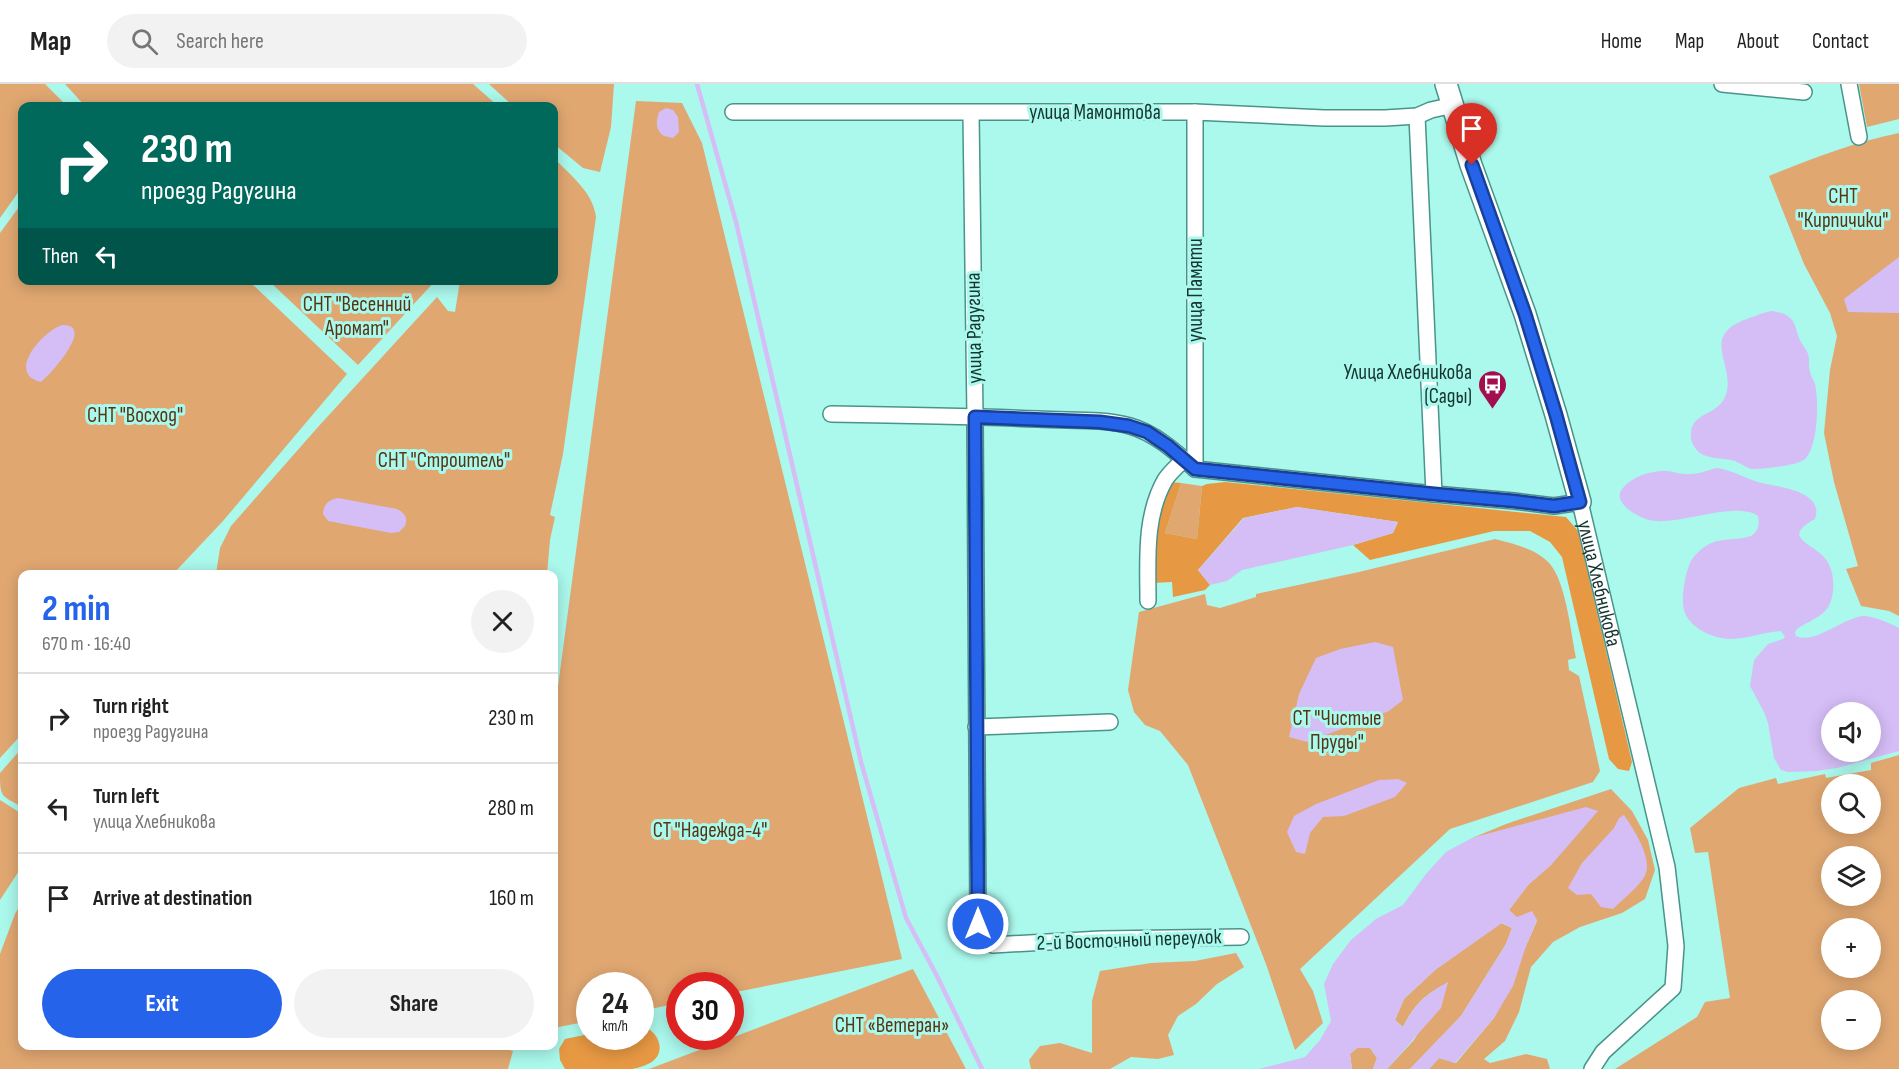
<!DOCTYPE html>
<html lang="en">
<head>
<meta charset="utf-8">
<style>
  body { margin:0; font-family:"Sofia Sans Condensed",sans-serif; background:#f2f2f2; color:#222; height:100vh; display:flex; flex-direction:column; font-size:22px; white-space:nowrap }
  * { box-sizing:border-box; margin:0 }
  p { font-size:20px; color:#767676 }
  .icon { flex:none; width:33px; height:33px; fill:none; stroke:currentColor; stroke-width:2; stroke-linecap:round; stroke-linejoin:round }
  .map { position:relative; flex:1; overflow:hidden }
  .panel { position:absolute; left:18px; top:486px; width:540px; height:480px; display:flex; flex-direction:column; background:#fff; border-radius:12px; box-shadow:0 3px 15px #0003 }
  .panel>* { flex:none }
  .guide { position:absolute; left:18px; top:18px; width:540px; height:183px; border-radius:12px; box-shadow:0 3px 15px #0003; background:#00695c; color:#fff; overflow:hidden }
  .fabs { position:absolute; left:1821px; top:618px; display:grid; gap:12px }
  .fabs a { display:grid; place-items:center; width:60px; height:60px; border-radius:50%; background:#fff; box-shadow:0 3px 15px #0003; font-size:30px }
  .speed { position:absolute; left:576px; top:888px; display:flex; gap:12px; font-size:30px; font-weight:700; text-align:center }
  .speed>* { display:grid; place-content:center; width:78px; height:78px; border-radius:50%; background:#fff; box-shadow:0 3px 15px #0003; line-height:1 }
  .speed small { font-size:15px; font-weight:400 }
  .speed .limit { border:9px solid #d22; background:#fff; color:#111 }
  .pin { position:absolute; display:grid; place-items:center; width:51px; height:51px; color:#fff; margin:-62px -26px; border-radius:50% 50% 50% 0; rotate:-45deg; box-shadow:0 0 6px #0007 }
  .pin .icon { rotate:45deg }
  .me { position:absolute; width:66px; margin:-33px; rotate:0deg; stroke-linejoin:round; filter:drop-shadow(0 0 4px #0008) }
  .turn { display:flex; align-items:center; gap:21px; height:126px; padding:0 24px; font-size:27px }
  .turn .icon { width:78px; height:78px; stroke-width:2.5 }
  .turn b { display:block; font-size:42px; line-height:51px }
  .then { display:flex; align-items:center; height:57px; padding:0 24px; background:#0003; gap:12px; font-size:22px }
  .round { display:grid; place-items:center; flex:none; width:63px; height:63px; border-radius:32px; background:#f2f2f2 }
  .overview { display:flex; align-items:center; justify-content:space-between; height:102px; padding:0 24px }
  h1 { font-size:36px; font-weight:700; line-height:45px; color:#2563eb }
  .action { display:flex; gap:12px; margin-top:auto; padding:12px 24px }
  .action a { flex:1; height:69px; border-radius:36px; background:#2563eb; color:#fff; font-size:24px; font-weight:700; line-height:69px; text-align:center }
  .action a+a { background:#f2f2f2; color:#222 }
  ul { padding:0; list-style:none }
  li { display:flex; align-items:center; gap:18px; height:90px; padding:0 24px; border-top:2px solid #e0e0e0 }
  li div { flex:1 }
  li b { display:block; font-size:22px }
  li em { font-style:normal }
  header { display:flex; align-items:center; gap:36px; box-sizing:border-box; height:84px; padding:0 30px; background:#fff; border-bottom:2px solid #e0e0e0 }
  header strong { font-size:28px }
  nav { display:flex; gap:33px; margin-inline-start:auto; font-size:21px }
  .search { width:420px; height:54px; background:#f2f2f2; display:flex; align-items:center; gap:15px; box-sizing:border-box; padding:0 21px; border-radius:33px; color:#767676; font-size:22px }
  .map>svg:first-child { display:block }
</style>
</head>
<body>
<header>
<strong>Map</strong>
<div class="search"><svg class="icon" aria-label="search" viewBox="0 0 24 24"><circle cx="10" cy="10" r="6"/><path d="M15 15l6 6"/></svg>Search here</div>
<nav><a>Home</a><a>Map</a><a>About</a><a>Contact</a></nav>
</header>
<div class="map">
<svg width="1899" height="985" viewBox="0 0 1899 985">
  <rect width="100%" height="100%" fill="#abf8ec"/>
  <path fill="#e0a771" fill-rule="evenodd" d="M0,0H45L67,22H22V103L0,134Z
    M65,0H473L498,22H85Z
    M489,0H614L611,43L600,88L583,84L554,60V22H513Z
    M1859,0H1899V35L1867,43Z
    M636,17L682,19L702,59L902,875L731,909L730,902H680L679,919L641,927L640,902H590L589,937L554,944V811L557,610Z
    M1899,49V532L1889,527L1861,522L1846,485L1858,482L1834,398L1824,349L1830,286L1837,252L1830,229L1804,180L1769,92C1811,75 1854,58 1899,49Z
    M554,74C571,92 593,108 596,133L563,370L550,431L555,433L550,456L547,490H216L220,464L231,442L318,343L437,213L448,227L455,228L460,197L554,196Z
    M22,119V196L249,197L347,290L223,437L173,490H22V650L0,674V149Z
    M269,197H435L358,281Z
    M1181,399L1202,402L1197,455L1165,449Z
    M1495,455C1514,460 1537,465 1550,480C1566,499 1571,549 1576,574L1568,576L1569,586L1579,592L1600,687L1593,698L1450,745L1300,885L1313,907L1323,939L1295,966L1266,880L1188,681L1160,647L1145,641L1134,628L1128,606L1139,528L1205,510L1207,521L1220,524L1256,513V510L1359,488Z
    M22,664V723C1,711 0,714 0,689Z
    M1899,671V985H1615L1697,933L1705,918L1730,914L1708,768L1695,769L1690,744L1739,704L1776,694L1778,700L1825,690L1826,694L1871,686V679ZM1870,700V740H1832V700ZM1832,772H1870V812H1832ZM1832,844H1870V884H1832ZM1870,916V956H1832V916Z
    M1611,705L1632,727L1648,756L1655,786L1645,815L1622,829L1580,843L1553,858L1531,883L1519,928L1505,957L1484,975L1490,979L1526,970L1547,975L1550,985H1429L1439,974L1456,979L1494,934L1537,837L1516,833L1509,826L1528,801L1552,780L1529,740L1472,754L1506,740Z
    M0,716L22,730V788L19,787L0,816Z
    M22,817V962H505V965L513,967L508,985H0V870L15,830Z
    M1501,839L1512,844L1506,860L1461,932L1410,985H1387L1414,956L1448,899C1427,908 1413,922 1403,943L1395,936L1404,915L1435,886Z
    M1236,869L1244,883L1217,900L1196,920L1178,932L1168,951L1174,971L1158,975L1131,973L1110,985H1031L1029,976L1040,962L1060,959L1092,969V917L1100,887L1151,879L1195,877Z
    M913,885L966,985H649Z
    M1357,964H1370L1377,974L1373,985H1352L1350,970Z"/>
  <path fill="#e79843" d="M1170,398L1181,399L1165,449L1197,455L1202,402L1207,400L1225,398L1566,433L1578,447L1632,678L1629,687L1618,685L1609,675L1562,473L1550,458L1530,447H1494L1370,476L1353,461L1393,449L1398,438L1297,423L1243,434L1198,486L1210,501L1205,506L1173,513L1172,498L1152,499L1159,426Z
    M641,942C657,945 667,966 653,977C648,981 638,984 632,985C613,985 585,985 565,985L560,976L559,965L565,955L589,950L590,952H640Z"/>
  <path fill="#d5bdf6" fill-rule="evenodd" d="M666,24L673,26L678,33L679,48L673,54L664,52C655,46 656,37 659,28Z
    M1899,173V229L1848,228L1844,215Z
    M1773,227C1779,229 1785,229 1790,234C1796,239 1796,247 1799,254C1801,260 1806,264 1808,270C1810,275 1808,282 1810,288C1811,292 1813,296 1815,300C1819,317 1818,363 1805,375C1797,382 1762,385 1752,385C1746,384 1741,379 1735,377C1725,374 1708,375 1700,369C1694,364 1690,357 1691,349C1692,329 1716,331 1724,315C1740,284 1696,253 1747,235C1755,232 1764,228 1773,227Z
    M62,241C96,240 51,290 41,298C5,290 43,247 62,241Z
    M1717,384C1732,386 1744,394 1758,398C1775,403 1825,406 1815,435C1782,453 1809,458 1823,472C1832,481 1834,494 1833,507C1832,514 1830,523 1824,528C1817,535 1805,539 1797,545L1795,548L1796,552C1814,561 1843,534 1863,532C1874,532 1889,539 1899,544V667L1837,684L1817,687L1788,688L1781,686L1774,674L1768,639L1764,628L1750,602L1754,576L1768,560L1783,555L1785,553L1781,547C1761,548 1741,558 1722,554C1708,552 1690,542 1685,529C1680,517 1685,490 1690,479C1693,472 1700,466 1706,462C1719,453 1737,457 1751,452C1758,448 1760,440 1758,432C1735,416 1677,443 1649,436C1638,433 1612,419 1622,405C1632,392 1652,386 1667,387C1675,388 1682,391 1690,390C1700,390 1708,386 1717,384ZM1832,628H1870V668H1832Z
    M338,414L397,425C405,429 408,434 405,442L399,448L391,449L328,437L323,430C324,420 328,416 338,414Z
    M1297,423L1398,438L1393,449L1353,461L1242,486L1227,497L1210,501L1198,486L1244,434Z
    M1375,558L1393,563L1403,616L1389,627L1307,658L1289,653L1299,610L1316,574L1340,565Z
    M1398,695L1407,699L1395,713L1344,732L1323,733L1310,749L1305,770L1296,768L1287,748L1294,732L1316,720L1379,696Z
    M1586,723L1598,727L1552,780L1528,801L1509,826L1517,833L1532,827L1537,836L1526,862L1513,902L1494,934L1455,979L1439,974L1429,985H1410L1461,932L1506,860L1512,844L1502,839L1435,886L1404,915L1395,936L1403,943C1416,919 1424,912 1448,898L1441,924L1387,985H1373L1377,974L1370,964H1357L1350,970L1352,985H1259L1305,973L1320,956L1331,937L1324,900L1333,880L1351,856L1376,835L1403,821L1426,790L1446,768L1472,754Z
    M1624,731C1634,746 1656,778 1643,795C1635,806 1623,815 1613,825L1601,823L1591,810L1577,811L1568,804L1582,779L1614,744L1619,734Z"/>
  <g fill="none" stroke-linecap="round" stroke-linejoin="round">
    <path stroke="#d5bdf6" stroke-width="4.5" d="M697,0L736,138L861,678L906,834L937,892L982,985"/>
    <defs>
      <g id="street">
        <path d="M1722,0L1804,8"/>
        <path d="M1849,0L1859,53"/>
        <path d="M733,28H1195L1324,34H1385L1417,32L1431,26L1454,21"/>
        <path d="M971,29L975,333L978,840L982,855L993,861L1101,855L1241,853"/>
        <path d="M1417,32L1434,410"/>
        <path id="s1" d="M831,330C900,331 969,332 1038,335C1068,337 1101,334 1130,342C1155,349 1176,368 1195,385L1434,410L1514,417L1554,422L1580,418L1667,783L1676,862L1673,904L1603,968L1592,985"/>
        <path d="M1195,385V28"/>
        <path d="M1148,517C1148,477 1144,433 1165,396C1170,388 1178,382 1184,375"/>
        <path d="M976,643L1110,638"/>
      </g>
      <path id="secondary" d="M1446,0L1471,81L1525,230L1556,331L1580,418"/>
    </defs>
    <use href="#street" stroke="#48948a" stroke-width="18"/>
    <use href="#secondary" stroke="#48948a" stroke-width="24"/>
    <use href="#street" stroke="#fff" stroke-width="15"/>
    <use href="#secondary" stroke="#fff" stroke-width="21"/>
  </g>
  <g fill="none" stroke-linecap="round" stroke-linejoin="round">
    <defs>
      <path id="route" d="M978,840L975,333L1100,338L1129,342L1147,348L1168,362L1195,385L1434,410L1514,417L1554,422L1580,418L1556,331L1525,230L1472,81"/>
    </defs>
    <use href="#route" stroke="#184099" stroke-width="15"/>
    <use href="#route" stroke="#2563eb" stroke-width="10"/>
  </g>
  <defs>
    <symbol id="bus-pin" viewBox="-11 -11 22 30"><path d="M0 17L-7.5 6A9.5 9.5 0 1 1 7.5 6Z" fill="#a30e4e" stroke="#abf8ec"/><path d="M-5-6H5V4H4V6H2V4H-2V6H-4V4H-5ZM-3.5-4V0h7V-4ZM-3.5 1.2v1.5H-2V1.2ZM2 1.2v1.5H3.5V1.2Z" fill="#fff"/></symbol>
  </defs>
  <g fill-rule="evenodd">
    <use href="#bus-pin" x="1476" y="284" width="33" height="45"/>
  </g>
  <g text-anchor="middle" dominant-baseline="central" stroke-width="6" stroke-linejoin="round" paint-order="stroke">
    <g font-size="21" fill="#153531" stroke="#abf8ec">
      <text x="1095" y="28">улица Мамонтова</text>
      <text transform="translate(1195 206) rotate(-90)">улица Памяти</text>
      <text transform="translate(974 244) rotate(-91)">улица Радугина</text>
      <text stroke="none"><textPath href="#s1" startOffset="849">улица Хлебникова</textPath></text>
      <text transform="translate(1129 856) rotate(-2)">2-й Восточный переулок</text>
    </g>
    <g font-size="21" fill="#563513" stroke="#abf8ec">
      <text x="1843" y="112">СНТ<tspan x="1843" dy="24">"Кирпичики"</tspan></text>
      <text x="357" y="220">СНТ "Весенний<tspan x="357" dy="24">Аромат"</tspan></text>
      <text x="135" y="331">СНТ "Восход"</text>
      <text x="444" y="376">СНТ "Строитель"</text>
      <text x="1337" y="634">СТ "Чистые<tspan x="1337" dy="24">Пруды"</tspan></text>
      <text x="710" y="746">СТ "Надежда-4"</text>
      <text x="892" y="941">СНТ «Ветеран»</text>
    </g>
    <g font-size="21" fill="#153531" stroke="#abf8ec" text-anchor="end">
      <text x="1472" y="288">Улица Хлебникова<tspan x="1472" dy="24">(Сады)</tspan></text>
    </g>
  </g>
</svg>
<div class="fabs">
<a><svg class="icon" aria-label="sound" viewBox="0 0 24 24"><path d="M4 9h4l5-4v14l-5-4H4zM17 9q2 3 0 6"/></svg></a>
<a><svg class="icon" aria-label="search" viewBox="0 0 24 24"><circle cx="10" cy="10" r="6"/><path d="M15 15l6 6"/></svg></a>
<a><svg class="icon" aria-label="layers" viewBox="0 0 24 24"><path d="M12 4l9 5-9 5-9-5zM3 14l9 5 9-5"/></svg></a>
<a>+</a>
<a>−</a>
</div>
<div class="speed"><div>24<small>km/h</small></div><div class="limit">30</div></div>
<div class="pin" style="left:1472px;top:81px;background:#d93025"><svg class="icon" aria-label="arrive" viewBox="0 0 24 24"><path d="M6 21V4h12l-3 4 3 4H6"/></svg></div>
<svg class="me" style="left:978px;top:840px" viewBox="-20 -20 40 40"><circle r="17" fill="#2563eb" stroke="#fff" stroke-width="3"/><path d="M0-11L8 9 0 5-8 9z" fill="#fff"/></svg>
<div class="guide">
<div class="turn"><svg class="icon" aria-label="right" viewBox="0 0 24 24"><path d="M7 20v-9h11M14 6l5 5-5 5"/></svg><div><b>230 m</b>проезд Радугина</div></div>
<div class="then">Then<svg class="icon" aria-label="left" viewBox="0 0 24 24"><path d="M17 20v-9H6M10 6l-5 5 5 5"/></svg></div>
</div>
<section class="panel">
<div class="overview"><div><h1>2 min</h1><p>670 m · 16:40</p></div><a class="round"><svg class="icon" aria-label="close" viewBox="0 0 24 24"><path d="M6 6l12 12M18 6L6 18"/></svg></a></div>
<ul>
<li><svg class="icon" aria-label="right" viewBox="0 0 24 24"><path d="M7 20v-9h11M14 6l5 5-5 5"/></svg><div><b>Turn right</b><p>проезд Радугина</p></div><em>230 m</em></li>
<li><svg class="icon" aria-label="left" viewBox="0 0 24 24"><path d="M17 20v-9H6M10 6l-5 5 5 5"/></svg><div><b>Turn left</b><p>улица Хлебникова</p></div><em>280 m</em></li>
<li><svg class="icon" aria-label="arrive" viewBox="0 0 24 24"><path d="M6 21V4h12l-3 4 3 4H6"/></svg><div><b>Arrive at destination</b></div><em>160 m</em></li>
</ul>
<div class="action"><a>Exit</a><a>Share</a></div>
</section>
</div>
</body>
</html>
